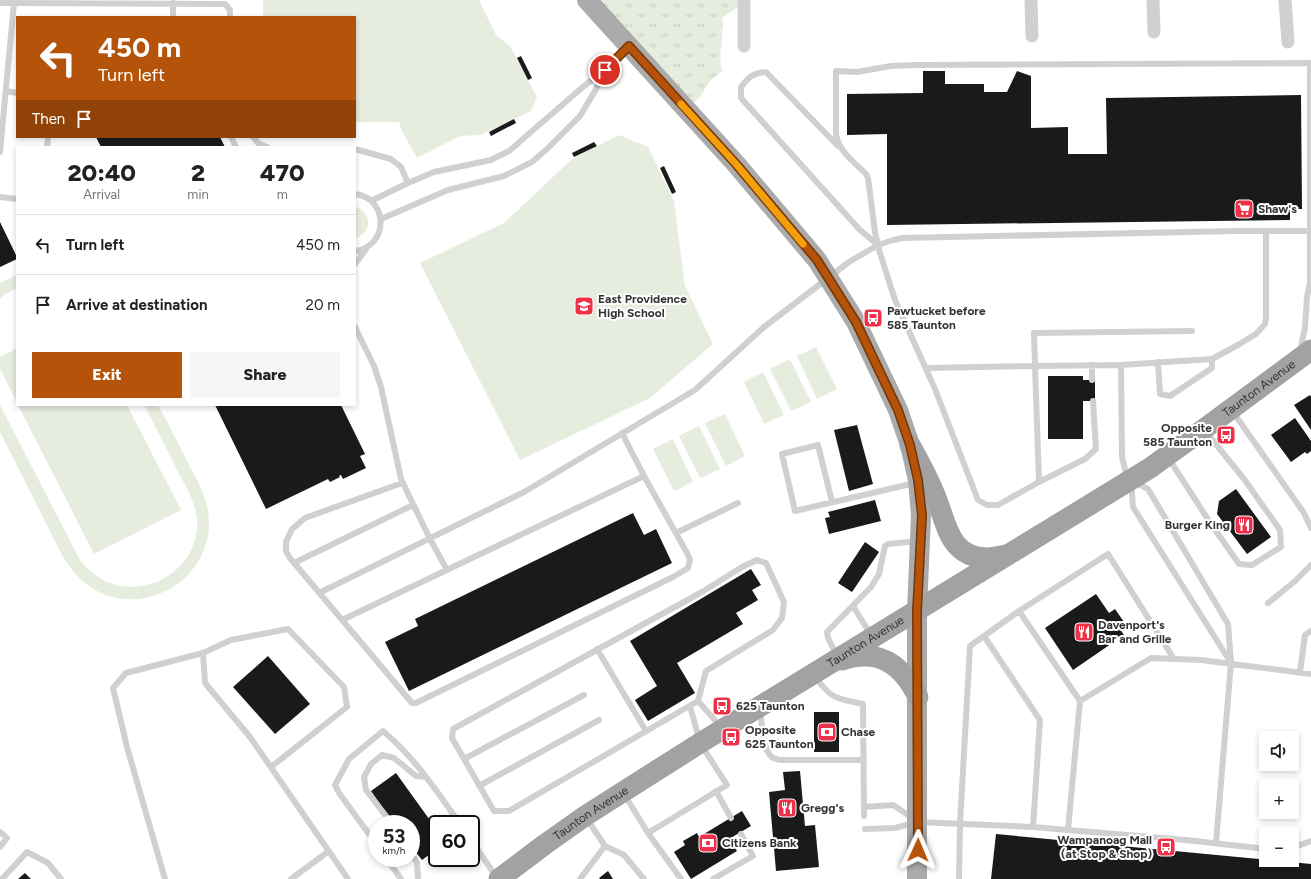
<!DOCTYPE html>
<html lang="en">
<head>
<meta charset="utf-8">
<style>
  body { margin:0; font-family:Figtree,sans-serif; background:#f6f6f6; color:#222; height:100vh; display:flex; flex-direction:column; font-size:15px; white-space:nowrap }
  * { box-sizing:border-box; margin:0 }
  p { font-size:13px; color:#767676 }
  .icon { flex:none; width:22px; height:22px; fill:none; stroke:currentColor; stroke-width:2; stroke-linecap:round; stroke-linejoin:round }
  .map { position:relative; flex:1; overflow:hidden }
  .drawer { position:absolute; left:16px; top:146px; width:340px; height:260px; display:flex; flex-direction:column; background:#fff; border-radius:0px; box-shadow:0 2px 6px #0003 }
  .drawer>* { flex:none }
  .hud { position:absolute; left:16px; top:16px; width:340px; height:122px; border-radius:0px; box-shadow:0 2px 6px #0003; background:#b45309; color:#fff; overflow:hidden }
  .fabs { position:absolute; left:1259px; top:731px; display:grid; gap:8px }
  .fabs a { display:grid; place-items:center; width:40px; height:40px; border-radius:0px; background:#fff; box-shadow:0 2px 6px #0003; font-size:20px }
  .speed { position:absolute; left:368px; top:815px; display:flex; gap:8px; font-size:20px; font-weight:700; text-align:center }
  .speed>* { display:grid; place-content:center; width:52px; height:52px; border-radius:50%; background:#fff; box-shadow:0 2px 6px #0003; line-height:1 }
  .speed small { font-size:10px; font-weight:400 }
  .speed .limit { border:2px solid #111; border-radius:6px; background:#fff; color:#111 }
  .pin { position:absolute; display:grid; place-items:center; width:34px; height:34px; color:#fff; margin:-17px; border:2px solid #fff; border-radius:50%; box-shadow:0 1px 4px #0007 }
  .me { position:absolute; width:44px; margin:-22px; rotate:1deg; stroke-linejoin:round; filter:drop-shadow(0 0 3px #0008) }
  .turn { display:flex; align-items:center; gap:14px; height:84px; padding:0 16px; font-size:18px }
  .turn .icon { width:52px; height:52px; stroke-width:2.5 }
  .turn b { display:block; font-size:28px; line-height:34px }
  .then { display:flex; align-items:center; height:38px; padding:0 16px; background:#0003; gap:8px; font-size:15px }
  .eta { display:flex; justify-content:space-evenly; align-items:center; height:68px; text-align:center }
  .eta b { font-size:24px; font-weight:800; line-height:28px }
  .action { display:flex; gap:8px; margin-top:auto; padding:8px 16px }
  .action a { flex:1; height:46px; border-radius:0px; background:#b45309; color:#fff; font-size:16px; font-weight:800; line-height:46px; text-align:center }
  .action a+a { background:#f6f6f6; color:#222 }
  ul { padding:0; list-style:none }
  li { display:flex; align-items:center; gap:12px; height:60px; padding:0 16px; border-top:1px solid #e0e0e0 }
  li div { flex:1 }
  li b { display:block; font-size:15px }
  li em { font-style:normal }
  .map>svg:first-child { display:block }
</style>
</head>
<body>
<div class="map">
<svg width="1311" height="879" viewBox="0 0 1311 879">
  <defs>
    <pattern id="park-tufts" width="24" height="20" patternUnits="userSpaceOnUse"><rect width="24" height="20" fill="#e6ecde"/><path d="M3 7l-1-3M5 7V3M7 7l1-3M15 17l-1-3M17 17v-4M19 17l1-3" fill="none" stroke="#c6cbbf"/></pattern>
  </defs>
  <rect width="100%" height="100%" fill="#fff"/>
  <path fill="#e6ecde" d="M263,0H479L496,35L510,46L537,97L531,111L480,135L460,136L417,158L402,131L399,122H355V17H263Z
    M619,135L648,147L674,201L685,286L713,344L650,398L520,460L420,263L504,223L572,159Z
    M355,206C372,212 373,233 355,238Z
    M17,275V288L5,294L0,299V283Z
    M816,347L837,389L817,399L797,356Z
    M17,348V402L0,369V357Z
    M790,359L811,402L791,411L770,369Z
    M763,372L784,415L764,424L744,382Z
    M0,405L80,560C87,569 95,576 105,581C149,601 201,567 197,518C195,500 184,484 176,468C166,447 155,426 144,405H158C168,423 177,441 186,459C196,479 209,499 209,522C210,579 147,617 97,591C82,583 72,571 63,557L0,432Z
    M18,405H127L181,510L94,554Z
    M725,414L745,456L726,466L705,423Z
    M699,426L720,469L700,478L679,436Z
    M673,439L693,482L674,491L653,449Z"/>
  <path fill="url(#park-tufts)" d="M586,0H741V5L722,18C725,35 717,54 722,71L709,82L700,97L682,113Z"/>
  <path fill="#1a1a1a" d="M521,56L532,78L528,80L517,58Z
    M923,71H945V84H984V92H1007L1017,71L1031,76V128L1068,127V154H1107L1106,98L1301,95L1302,209H1290V220L887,225V134L847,135V94L923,93Z
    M514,119L516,123L491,136L489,132Z
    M96,137H220L225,147H101Z
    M594,142L597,146L574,157L572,153Z
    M664,166L676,192L672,194L660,168Z
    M0,222L17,257V259L0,267Z
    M1048,376H1083V380H1095V401H1083V439H1048Z
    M1310,395L1311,397V430L1294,405Z
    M215,405H341L365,454L360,456L366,468L343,479L341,475L339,476L340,477L330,482L328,479L266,509Z
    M1295,418L1311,441V451L1307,454L1305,452L1291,462L1271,435Z
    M857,425L873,484L849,491L834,430Z
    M1236,489L1271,537L1247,554L1217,514L1219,501Z
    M875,500L881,521L829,534L825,518L830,517L828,512Z
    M633,513L644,535L656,529L672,563L409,691L385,642L418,626L415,619Z
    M865,542L879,552L852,592L838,583Z
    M751,569L761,585L752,590L758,600L736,613L743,624L677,663L695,693L648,721L635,700L657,686L630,641Z
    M1096,594L1109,613L1115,609L1124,622L1118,626L1124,635L1073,670L1045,628Z
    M268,656L310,704L275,734L233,687Z
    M814,712H839V752H814Z
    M800,771L805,826L815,825L819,867L776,871L769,792L785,790L783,772Z
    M396,773L437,830V849L422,860L411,846V824H394L371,791Z
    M742,811L751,826L729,839L737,851L691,879L674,852L685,845L683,841L697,833L699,837Z
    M996,834L1311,864V879H991Z
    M608,871L613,879H600L599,878Z
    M25,873L31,879H18Z"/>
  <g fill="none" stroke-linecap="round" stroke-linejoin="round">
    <path stroke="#d0d0d0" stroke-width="6" d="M0,3L225,4L230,10V17
      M173,17V3
      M6,91L17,93
      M231,137L236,147
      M253,137L258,143L267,147
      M838,146L766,72C752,73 749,77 741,87V98L860,230L878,245
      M47,147L48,137
      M355,149L391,159L401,167L408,183
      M0,152L14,3
      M355,194C389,198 389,247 355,251
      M0,197L17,199
      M371,201L408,183L434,172L491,160L509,151L584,86L605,70L627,49
      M381,219L448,190L504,176L532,162L547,149L580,116L595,91L605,71
      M355,264L366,249
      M355,327L374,366L381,387L401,479L430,539L447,570
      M1300,351L1305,328L1307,297L1310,282V63H1311
      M1158,362L1160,394L1170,396L1212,368V359
      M1092,365V380
      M1121,365L1212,359L1238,345L1256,334L1265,324L1266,318V231
      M926,368L1035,366L1034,333L1192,331
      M1233,412L1304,513L1311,528
      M1169,459L1209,521L1239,564L1252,565L1281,547L1280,530L1244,479L1206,432
      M1039,482L1085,459L1096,449L1093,401
      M1135,482L1148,489L1228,624L1231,663L1216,843
      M402,483L305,518L292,529L286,542V551L290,558L412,703H416L673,577L688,568L690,560L687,553L644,476L622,433
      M832,502L818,445L782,454L795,511L915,483
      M676,533L738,503
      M757,560L766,563L784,602L782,618L773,630L706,671L698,701L509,811H494L452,738L453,729L702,592L742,567Z
      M294,563L413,505
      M319,593L524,492L695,390L764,327L849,262L878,245L893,240L903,238L1236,231H1310
      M1268,603L1294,582L1311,565
      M853,606L871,635
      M342,620L644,476
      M984,636L1019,611
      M597,649L646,731
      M837,656L828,638L827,632L871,587L879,574L885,546L888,544L918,541
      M1231,663L1133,507L1131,480L1125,470L1122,456L1121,365L1035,366L1039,482L998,505H987L978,500L935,389L895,300L879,250L875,232L868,178L866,174C853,161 839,152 836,134V71L857,72L891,66L914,65L1310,63
      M1300,672L1305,635L1311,631
      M815,677C833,700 835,698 863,704L864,816
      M698,701L721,727
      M1080,701L1151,658L1201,660L1311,674
      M760,710C762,721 762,749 771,756C773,759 777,759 780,760H864
      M464,759L584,695
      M271,767L347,707L344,687L288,629L231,640L203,653L205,683L250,737L348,879
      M479,786L599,720
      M716,791L731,818
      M624,794L648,833L681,879
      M864,807L893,805L914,819
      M392,824L366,790L364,777L371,764L382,755L394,758L416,776L426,777
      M865,829L895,828L918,822L1033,827L1186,840L1266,849
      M1068,830L1080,701L1019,611L1108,554L1174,659
      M0,832L7,838L0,847
      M648,833L727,785L700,743L690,706
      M471,840L497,878
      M377,845L339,793L335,785L349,759L383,731C414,757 437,791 460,824
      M605,846L624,855L644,879
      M1292,848L1311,841
      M411,852L417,863L418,879
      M386,858L401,879
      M2,879L27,852L48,863L61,879
      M165,879L127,747L113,688L126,673L203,653
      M291,879L329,851
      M580,879L605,846L587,819
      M713,879L753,856L741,834
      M959,879L960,824L970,646L984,636L1040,720L1033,827"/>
    <path stroke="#d0d0d0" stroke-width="13" d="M1031,0L1032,36
      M1153,0L1154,32
      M1285,0L1288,42
      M744,46V0"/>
    <path stroke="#ababab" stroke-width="20" d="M587,0L736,164L817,260L856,322L898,410L910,445L918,480L921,515L917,611V879"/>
    <g stroke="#a2a2a2" stroke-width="21">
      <path d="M910,445C919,461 928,478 935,495C947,523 948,557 987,558C994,558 1000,556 1006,555"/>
      <path d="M842,660C879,648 902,664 918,697"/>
      <path id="s1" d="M499,879L544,845L585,816L700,743L1150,468L1204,429L1311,350"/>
    </g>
  </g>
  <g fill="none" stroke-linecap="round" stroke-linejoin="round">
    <defs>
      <path id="route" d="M605,70L629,46L736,164L817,260L856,322L898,410L910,445L918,480L922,515L917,611L918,850"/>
    </defs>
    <use href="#route" stroke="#753606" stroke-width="10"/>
    <use href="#route" stroke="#b45309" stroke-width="7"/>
    <path stroke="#f59e0b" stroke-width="7" d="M681,104L736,164L803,244"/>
  </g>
  <defs>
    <symbol id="supermarket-square" viewBox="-11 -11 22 22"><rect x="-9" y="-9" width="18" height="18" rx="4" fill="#ef3049" stroke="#fff"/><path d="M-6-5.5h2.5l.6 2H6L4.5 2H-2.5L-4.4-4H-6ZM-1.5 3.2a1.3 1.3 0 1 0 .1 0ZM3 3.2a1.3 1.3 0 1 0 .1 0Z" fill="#fff"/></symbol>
    <symbol id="school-square" viewBox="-11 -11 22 22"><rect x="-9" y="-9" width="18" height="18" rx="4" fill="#ef3049" stroke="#fff"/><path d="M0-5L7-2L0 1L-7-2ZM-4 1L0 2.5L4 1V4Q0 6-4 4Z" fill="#fff"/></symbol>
    <symbol id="bus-square" viewBox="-11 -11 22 22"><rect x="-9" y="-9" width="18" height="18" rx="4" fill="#ef3049" stroke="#fff"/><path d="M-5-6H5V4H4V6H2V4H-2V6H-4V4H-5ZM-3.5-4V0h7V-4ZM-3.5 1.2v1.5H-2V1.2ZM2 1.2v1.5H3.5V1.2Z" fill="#fff"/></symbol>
    <symbol id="restaurant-square" viewBox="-11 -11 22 22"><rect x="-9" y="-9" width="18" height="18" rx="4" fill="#ef3049" stroke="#fff"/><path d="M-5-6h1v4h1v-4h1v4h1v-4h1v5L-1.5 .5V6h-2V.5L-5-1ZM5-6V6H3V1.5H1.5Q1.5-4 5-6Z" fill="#fff"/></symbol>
    <symbol id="bank-square" viewBox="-11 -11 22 22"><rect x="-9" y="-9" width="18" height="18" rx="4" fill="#ef3049" stroke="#fff"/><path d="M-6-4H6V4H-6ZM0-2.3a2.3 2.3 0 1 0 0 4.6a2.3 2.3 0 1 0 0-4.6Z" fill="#fff"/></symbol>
  </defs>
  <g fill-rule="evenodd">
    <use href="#supermarket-square" x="1233" y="198" width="22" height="22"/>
    <use href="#school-square" x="573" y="295" width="22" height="22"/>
    <use href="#bus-square" x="862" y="307" width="22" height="22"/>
    <use href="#bus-square" x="1215" y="424" width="22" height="22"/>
    <use href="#restaurant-square" x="1233" y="514" width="22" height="22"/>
    <use href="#restaurant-square" x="1073" y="621" width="22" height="22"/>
    <use href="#bus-square" x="711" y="695" width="22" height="22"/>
    <use href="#bank-square" x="816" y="721" width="22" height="22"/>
    <use href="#bus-square" x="720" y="726" width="22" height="22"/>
    <use href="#restaurant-square" x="776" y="797" width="22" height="22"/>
    <use href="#bank-square" x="697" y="832" width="22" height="22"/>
    <use href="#bus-square" x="1155" y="836" width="22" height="22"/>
  </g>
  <g text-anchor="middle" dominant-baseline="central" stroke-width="4" stroke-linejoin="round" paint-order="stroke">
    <g font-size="12" font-weight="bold" fill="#333" stroke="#fff" text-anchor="start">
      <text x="1258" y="209">Shaw's</text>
      <text x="598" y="299">East Providence<tspan x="598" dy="14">High School</tspan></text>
      <text x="887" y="311">Pawtucket before<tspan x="887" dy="14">585 Taunton</tspan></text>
      <text x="1212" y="428" text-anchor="end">Opposite<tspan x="1212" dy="14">585 Taunton</tspan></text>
      <text x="1230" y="525" text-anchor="end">Burger King</text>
      <text x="1098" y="625">Davenport's<tspan x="1098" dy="14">Bar and Grille</tspan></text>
      <text x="736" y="706">625 Taunton</text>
      <text x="745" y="730">Opposite<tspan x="745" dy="14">625 Taunton</tspan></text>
      <text x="841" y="732">Chase</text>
      <text x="801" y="808">Gregg's</text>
      <text x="1152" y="840" text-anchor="end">Wampanoag Mall<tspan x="1152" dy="14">(at Stop &amp; Shop)</tspan></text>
      <text x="722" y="843">Citizens Bank</text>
    </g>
    <g font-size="12" fill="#333" stroke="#fff">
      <text stroke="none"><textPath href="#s1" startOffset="905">Taunton Avenue</textPath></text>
      <text stroke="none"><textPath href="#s1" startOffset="437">Taunton Avenue</textPath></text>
      <text stroke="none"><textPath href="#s1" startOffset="113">Taunton Avenue</textPath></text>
    </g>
  </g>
</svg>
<div class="fabs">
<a><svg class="icon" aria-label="sound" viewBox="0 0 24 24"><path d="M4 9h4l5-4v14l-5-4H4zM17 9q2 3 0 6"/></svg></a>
<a>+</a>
<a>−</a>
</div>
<div class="speed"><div>53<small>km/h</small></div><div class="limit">60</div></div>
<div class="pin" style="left:605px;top:70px;background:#d93025"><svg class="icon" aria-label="arrive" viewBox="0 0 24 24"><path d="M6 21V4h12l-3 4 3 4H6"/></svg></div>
<svg class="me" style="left:918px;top:850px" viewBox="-20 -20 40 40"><path d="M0-17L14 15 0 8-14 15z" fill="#b45309" stroke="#fff" stroke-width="4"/></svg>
<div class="hud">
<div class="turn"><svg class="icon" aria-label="left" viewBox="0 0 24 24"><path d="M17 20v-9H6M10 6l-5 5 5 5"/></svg><div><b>450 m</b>Turn left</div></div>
<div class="then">Then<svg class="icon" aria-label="arrive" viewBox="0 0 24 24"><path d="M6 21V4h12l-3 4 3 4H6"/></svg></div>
</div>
<section class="drawer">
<div class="eta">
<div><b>20:40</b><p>Arrival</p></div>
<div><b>2</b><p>min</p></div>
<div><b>470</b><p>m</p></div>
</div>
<ul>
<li><svg class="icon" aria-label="left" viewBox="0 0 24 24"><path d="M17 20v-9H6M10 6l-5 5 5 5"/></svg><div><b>Turn left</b></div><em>450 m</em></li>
<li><svg class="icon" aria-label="arrive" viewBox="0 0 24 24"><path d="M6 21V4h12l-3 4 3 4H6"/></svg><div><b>Arrive at destination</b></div><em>20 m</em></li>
</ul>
<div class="action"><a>Exit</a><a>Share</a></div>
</section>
</div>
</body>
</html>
